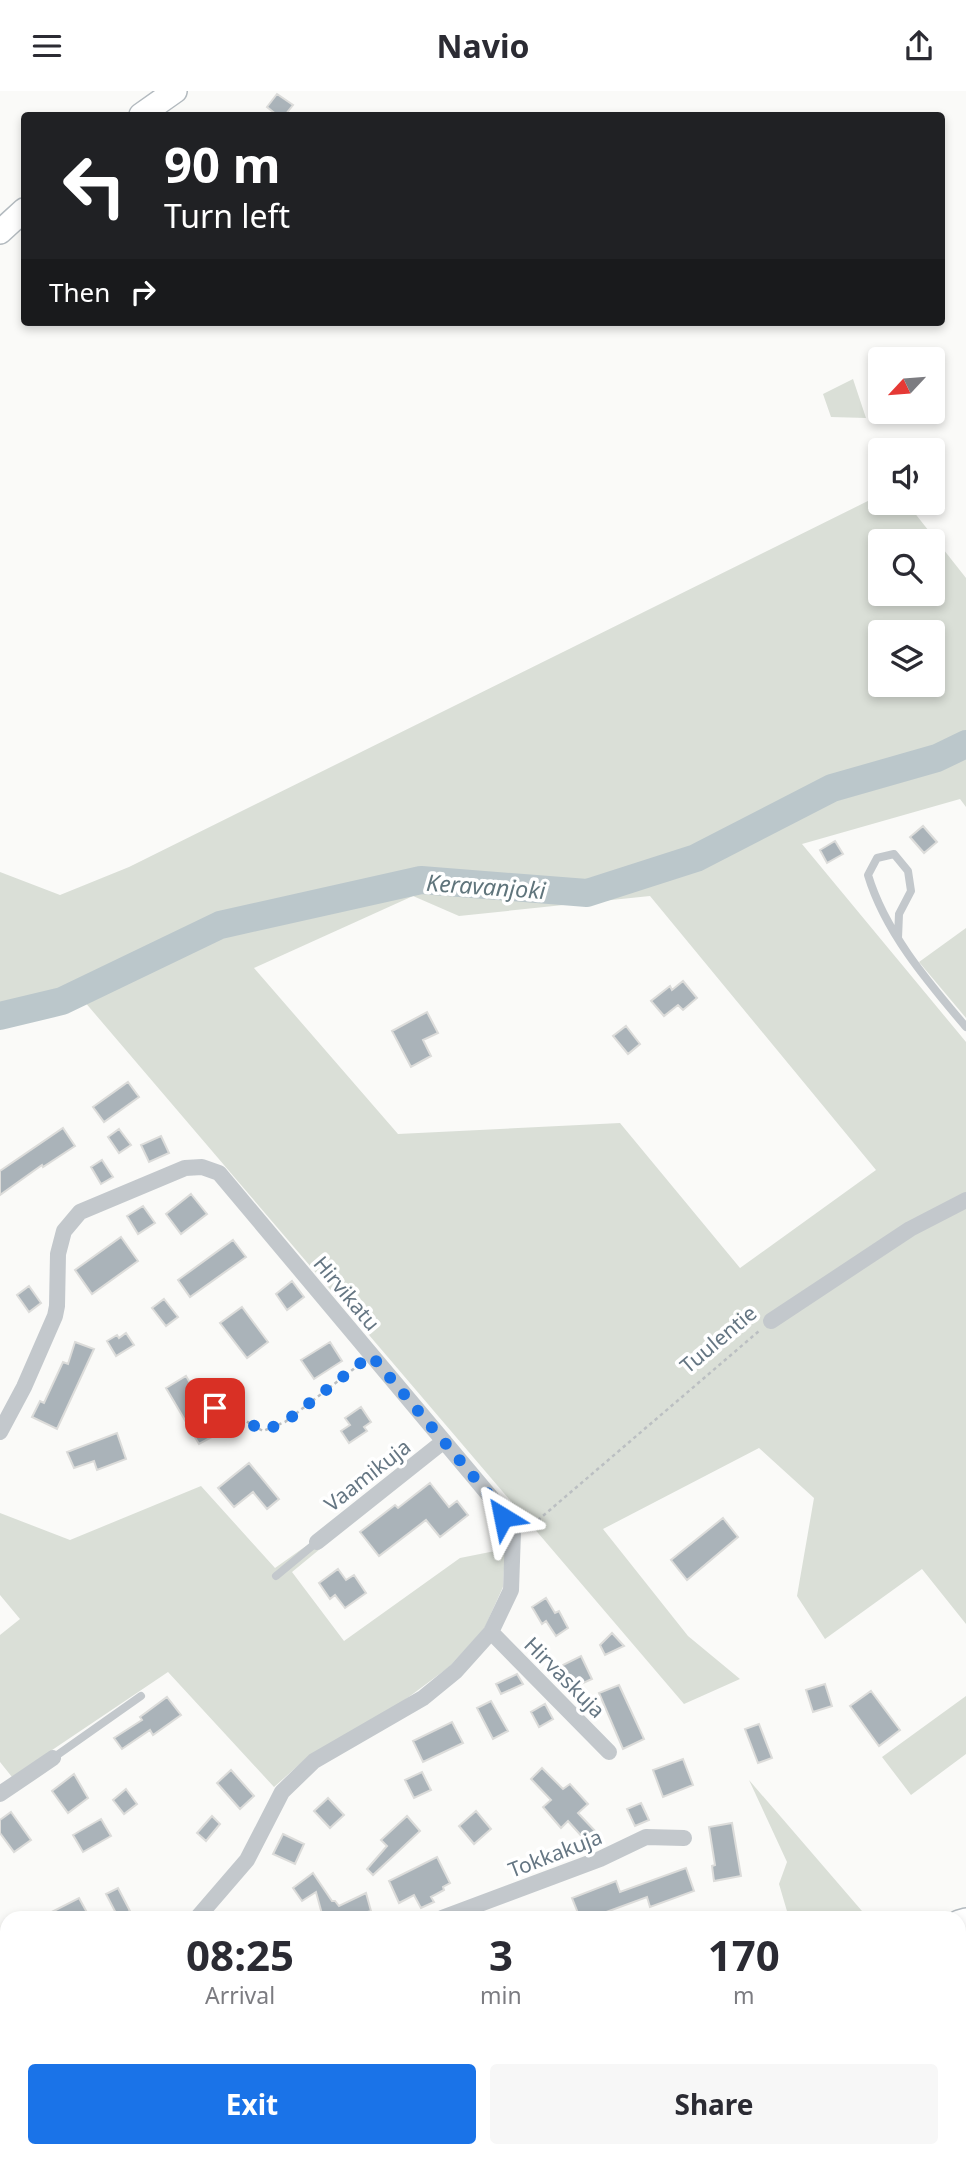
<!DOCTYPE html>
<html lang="en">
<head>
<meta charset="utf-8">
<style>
  body { margin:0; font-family:"Noto Sans",sans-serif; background:#f7f7f7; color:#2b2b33; height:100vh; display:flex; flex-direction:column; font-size:26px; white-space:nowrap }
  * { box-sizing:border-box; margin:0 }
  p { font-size:23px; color:#7c7c81 }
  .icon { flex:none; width:38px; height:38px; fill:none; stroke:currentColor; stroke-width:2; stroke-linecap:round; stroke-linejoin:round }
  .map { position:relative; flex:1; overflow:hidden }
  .sheet { position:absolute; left:0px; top:1820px; width:966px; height:247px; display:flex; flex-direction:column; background:#fff; border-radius:21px 21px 0 0; box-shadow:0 4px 10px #0003 }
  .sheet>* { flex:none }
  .banner { position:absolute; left:21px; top:21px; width:924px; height:214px; border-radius:7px; box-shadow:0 4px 10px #0003; background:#202124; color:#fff; overflow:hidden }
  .needle { width:46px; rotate:244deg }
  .fabs { position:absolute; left:868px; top:256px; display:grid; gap:14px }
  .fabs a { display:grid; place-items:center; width:77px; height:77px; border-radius:7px; background:#fff; box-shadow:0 4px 10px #0003; font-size:35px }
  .pin { position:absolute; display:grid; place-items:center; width:60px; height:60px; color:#fff; margin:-30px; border-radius:14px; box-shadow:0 4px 10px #0006 }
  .me { position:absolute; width:77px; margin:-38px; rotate:325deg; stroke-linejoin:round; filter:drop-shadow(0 0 5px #0008) }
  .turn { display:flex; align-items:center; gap:24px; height:147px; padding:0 28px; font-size:32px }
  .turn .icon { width:91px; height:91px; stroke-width:2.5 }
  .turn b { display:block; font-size:49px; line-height:60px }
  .then { display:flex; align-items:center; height:66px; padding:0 28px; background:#0003; gap:14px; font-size:26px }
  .eta { display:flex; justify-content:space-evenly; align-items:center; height:119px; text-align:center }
  .eta b { font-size:42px; font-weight:700; line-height:49px }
  .cta { display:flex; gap:14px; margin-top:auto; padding:14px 28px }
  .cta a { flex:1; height:80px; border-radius:7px; background:#1a73e8; color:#fff; font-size:28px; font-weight:700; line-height:80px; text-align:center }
  .cta a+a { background:#f7f7f7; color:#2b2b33 }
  header { display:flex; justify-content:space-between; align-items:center; height:91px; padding:0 28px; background:#fff; font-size:32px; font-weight:700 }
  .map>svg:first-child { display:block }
</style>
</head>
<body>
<header><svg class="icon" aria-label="menu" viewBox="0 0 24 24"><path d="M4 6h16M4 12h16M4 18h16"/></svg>Navio<svg class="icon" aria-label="share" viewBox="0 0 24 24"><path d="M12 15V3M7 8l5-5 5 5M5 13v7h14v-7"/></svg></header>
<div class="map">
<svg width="966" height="2066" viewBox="0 0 966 2066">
  <rect width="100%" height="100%" fill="#fafaf8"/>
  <path fill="#dadfd7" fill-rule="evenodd" d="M853,288L866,327L831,326L823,303Z
    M880,404V411H906L966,487V716L960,708L802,753L966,951V1533L922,1478L825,1548L797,1505L814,1407L759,1357L603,1438L688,1545L740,1588L684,1613L72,896L0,913V781L60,804L129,776ZM880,450H933V502H880ZM880,541H933V593H880ZM413,805L459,825L650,805L876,1079L740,1177L620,1032L398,1043L254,877Z
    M966,837V927L919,871Z
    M201,1395L275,1477L313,1450L320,1458L292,1481L344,1550L460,1467L505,1458L503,1496L484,1538L449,1576L398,1614L310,1664L274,1696L168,1581L12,1686L0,1671V1544L20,1528L0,1504V1422L70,1449Z
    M966,1605V1663L911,1704L882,1666Z
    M749,1689L868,1827H789L779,1793L787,1771Z
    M959,1944L966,1952V2066H890L888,2060H959Z"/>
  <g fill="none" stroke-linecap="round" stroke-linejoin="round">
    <path stroke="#bbc7cb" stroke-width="28" d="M0,925L62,910L220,834L421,789L587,802L696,767L832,697L937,667L966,653"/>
  </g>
  <path fill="#aab3b9" stroke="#dcdcda" stroke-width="2" d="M277,3L293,14L285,24H277L267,16Z
    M923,735L937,751L924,762L910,746Z
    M835,750L843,763L827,772L820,759Z
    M683,890L697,907L683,919L678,914L664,925L651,910L670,895L672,899Z
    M427,921L438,942L423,949L431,965L411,976L392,940Z
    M626,935L640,953L628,963L613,945Z
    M128,991L139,1006L104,1031L93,1016Z
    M63,1037L75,1055L43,1076L42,1074L0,1104V1080Z
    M119,1038L131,1054L119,1062L108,1046Z
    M161,1045L169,1062L149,1071L141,1054Z
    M102,1069L113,1086L101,1093L91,1076Z
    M191,1103L207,1123L181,1143L166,1123Z
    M143,1115L155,1132L138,1143L127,1125Z
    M121,1146L138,1170L92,1203L75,1179Z
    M233,1149L246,1166L190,1206L178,1189Z
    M292,1190L304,1206L287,1219L276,1203Z
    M29,1195L41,1212L29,1221L17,1204Z
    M164,1208L178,1226L166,1235L152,1217Z
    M242,1216L268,1251L247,1267L220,1232Z
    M126,1242L134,1254L116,1265L107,1250L117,1244L119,1247Z
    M75,1251L94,1258L57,1338L32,1326L40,1310L44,1312L63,1271L68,1273Z
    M330,1251L342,1270L314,1288L301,1269Z
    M186,1285L219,1342L199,1353L166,1297Z
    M361,1316L371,1331L364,1336L367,1340L349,1352L341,1340L350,1334L345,1327Z
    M117,1342L126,1368L97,1379L94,1370L74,1377L67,1361Z
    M249,1372L279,1408L267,1418L253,1401L234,1416L218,1397Z
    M430,1392L449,1416L457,1410L468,1424L440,1446L426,1429L379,1465L360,1441L395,1414L398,1417Z
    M723,1427L738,1446L687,1489L671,1469Z
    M338,1478L346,1489L354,1484L366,1502L345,1517L335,1504L330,1508L319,1492Z
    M546,1507L555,1522L559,1520L568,1537L556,1545L546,1530L542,1533L532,1516Z
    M612,1542L624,1555L605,1564L600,1554Z
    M581,1565L592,1588L570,1598L559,1576Z
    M517,1583L523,1593L501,1603L496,1593Z
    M825,1593L832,1615L813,1621L806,1599Z
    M619,1594L644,1648L623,1658L599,1602Z
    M871,1600L900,1639L879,1655L850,1615Z
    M167,1606L181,1624L153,1644L150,1639L122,1658L114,1647L142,1629L140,1626Z
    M491,1610L508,1640L493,1648L477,1617Z
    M545,1613L553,1628L539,1636L531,1621Z
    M452,1631L463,1652L423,1671L413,1650Z
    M759,1633L772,1667L758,1672L745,1638Z
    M683,1668L693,1694L663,1706L653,1679Z
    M542,1677L563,1698L570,1693L588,1713L578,1722L596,1741L586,1750L568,1730L561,1737L543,1716L551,1709L531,1688Z
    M231,1679L254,1705L240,1718L217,1692Z
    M422,1681L431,1699L414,1707L405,1689Z
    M74,1683L88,1707L68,1722L52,1700Z
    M126,1698L137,1713L124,1723L113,1709Z
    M328,1707L344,1724L330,1737L314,1720Z
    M641,1712L649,1729L635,1735L627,1718Z
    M476,1720L491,1738L474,1753L459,1735Z
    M11,1721L31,1749L14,1761L0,1742V1729Z
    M212,1725L220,1733L206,1750L197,1742Z
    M407,1725L420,1740L373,1784L367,1778L387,1755L381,1749Z
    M101,1728L111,1745L83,1761L73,1744Z
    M732,1732L741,1785L714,1790L712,1775L715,1774L709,1736Z
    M283,1743L304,1753L295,1773L273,1763Z
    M437,1766L450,1792L443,1796L444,1799L431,1806L434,1811L421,1817L414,1804L399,1812L389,1790Z
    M686,1777L694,1800L650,1816L647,1806L590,1827H580L572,1807L616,1790L620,1801Z
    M313,1782L332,1810H335L339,1815L366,1802L371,1820L348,1827H315L322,1823L316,1801L302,1810L293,1797Z
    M118,1797L130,1820L118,1826L106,1803Z
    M79,1807L90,1827H40Z"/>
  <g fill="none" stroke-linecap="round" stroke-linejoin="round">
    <defs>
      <path id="secondary" d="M141,24L175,0
        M0,141L24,119
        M959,1831L966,1829
        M197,2066L218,2060"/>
    </defs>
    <use href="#secondary" stroke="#b3babf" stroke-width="26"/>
    <path stroke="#bbbfc2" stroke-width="2.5" stroke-dasharray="3.5 3.5" stroke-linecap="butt" d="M215,1317L232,1322L263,1340L285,1331L360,1273
      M525,1435L537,1430L759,1240
      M959,1870L966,1868
      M315,2066L336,2060"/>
    <path stroke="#c3c8cc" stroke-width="8" d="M898,847L899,823L911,800L908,780L894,763L877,767L868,784C885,841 928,891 966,936
      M276,1485L317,1451
      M53,1667L141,1605"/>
    <path stroke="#c3c8cc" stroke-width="16" d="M771,1230L910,1138L966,1109
      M0,1341L24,1296L55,1225L57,1215L58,1163L64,1140L80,1121L185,1077L202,1076L219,1082L494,1410L513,1441L511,1499L491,1541L456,1580L423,1607L314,1670L282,1701L247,1769L197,1827
      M317,1451L444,1350
      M491,1541L609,1661
      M0,1703L53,1667
      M442,1827L600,1768L646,1746L684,1747
      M0,1916L7,1914
      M270,2060L271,2066"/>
    <use href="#secondary" stroke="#fff" stroke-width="23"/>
  </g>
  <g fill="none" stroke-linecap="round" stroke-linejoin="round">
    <path stroke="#1a73e8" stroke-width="12" stroke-dasharray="0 21.6" d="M215,1317L232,1322L263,1340L285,1331L371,1264L494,1410L503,1426"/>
  </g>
  <g text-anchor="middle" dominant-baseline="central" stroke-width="7" stroke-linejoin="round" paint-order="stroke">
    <g font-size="21" fill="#657683" stroke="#fff">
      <text transform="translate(347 1202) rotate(50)">Hirvikatu</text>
      <text transform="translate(718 1248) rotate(-40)">Tuulentie</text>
      <text transform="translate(367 1384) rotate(-38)">Vaamikuja</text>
      <text transform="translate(565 1586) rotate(45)">Hirvaskuja</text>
      <text transform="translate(555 1762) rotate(-21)">Tokkakuja</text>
    </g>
    <g font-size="23" font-style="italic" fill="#60757c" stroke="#fff">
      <text transform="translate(486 795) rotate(4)">Keravanjoki</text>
    </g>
  </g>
</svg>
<div class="fabs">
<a><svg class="needle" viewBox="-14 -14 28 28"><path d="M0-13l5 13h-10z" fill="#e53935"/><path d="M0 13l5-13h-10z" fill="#7c7c81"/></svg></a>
<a><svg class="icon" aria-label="sound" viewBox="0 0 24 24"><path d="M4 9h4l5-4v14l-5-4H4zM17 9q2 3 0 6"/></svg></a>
<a><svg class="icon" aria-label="search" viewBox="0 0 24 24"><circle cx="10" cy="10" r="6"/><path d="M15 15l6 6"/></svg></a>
<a><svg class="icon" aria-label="layers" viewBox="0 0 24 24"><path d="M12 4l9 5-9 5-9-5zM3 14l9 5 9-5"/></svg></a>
</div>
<div class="pin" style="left:215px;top:1317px;background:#d93025"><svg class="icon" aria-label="arrive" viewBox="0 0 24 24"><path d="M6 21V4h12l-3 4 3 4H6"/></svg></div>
<svg class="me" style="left:503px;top:1426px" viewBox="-20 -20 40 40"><path d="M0-17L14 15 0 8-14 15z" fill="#1a73e8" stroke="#fff" stroke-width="4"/></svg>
<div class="banner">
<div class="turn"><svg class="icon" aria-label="left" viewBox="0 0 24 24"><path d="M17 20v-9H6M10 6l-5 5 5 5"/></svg><div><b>90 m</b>Turn left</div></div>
<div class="then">Then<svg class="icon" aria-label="right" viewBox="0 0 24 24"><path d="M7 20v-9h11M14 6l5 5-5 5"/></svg></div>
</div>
<section class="sheet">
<div class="eta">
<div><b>08:25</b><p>Arrival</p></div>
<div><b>3</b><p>min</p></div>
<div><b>170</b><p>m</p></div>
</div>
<div class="cta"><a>Exit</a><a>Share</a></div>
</section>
</div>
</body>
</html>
